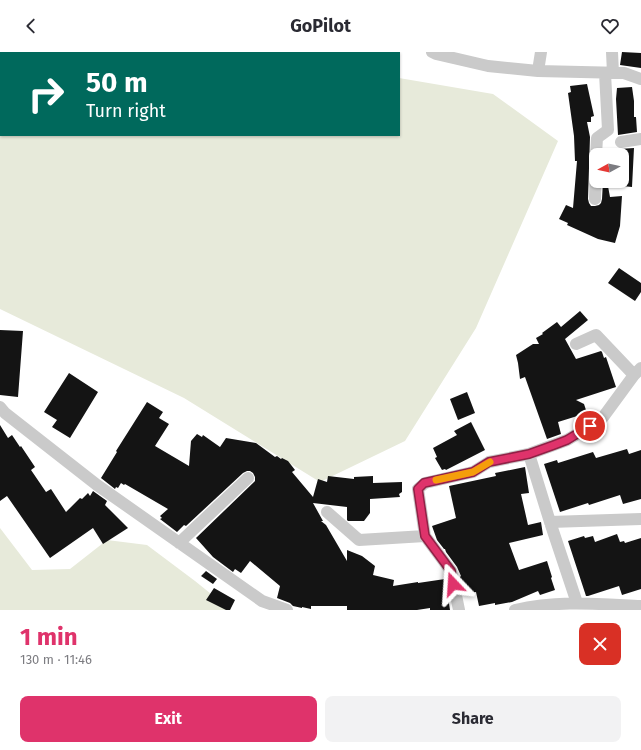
<!DOCTYPE html>
<html lang="en">
<head>
<meta charset="utf-8">
<style>
  body { margin:0; font-family:"Fira Sans",sans-serif; background:#f2f2f3; color:#2b2b33; height:100vh; display:flex; flex-direction:column; font-size:15px; white-space:nowrap }
  * { box-sizing:border-box; margin:0 }
  p { font-size:13px; color:#7c7c81 }
  .icon { flex:none; width:22px; height:22px; fill:none; stroke:currentColor; stroke-width:2; stroke-linecap:round; stroke-linejoin:round }
  .map { position:relative; height:558px; overflow:hidden }
  .drawer { display:flex; flex-direction:column; background:#fff; flex:1 }
  .drawer>* { flex:none }
  .banner { position:absolute; left:0px; top:0px; width:400px; height:84px; box-shadow:0 1px 3px #0004; background:#00695c; color:#fff; overflow:hidden }
  .needle { width:26px; rotate:262deg }
  .fabs { position:absolute; left:589px; top:96px; display:grid; gap:8px }
  .fabs a { display:grid; place-items:center; width:40px; height:40px; border-radius:8px; background:#fff; box-shadow:0 1px 3px #0004; font-size:20px }
  .pin { position:absolute; display:grid; place-items:center; width:34px; height:34px; color:#fff; margin:-17px; border:2px solid #fff; border-radius:50%; box-shadow:0 1px 4px #0007 }
  .me { position:absolute; width:44px; margin:-22px; rotate:340deg; stroke-linejoin:round; filter:drop-shadow(0 0 3px #0008) }
  .turn { display:flex; align-items:center; gap:14px; height:84px; padding:0 20px; font-size:18px }
  .turn .icon { width:52px; height:52px; stroke-width:2.5 }
  .turn b { display:block; font-size:28px; line-height:34px }
  .round { display:grid; place-items:center; flex:none; width:42px; height:42px; border-radius:8px; background:#f2f2f3 }
  .headline { display:flex; align-items:center; justify-content:space-between; height:68px; padding:0 20px }
  h1 { font-size:24px; font-weight:700; line-height:30px; color:#df336b }
  .cta { display:flex; gap:8px; margin-top:auto; padding:8px 20px }
  .cta a { flex:1; height:46px; border-radius:8px; background:#df336b; color:#fff; font-size:16px; font-weight:700; line-height:46px; text-align:center }
  .cta a+a { background:#f2f2f3; color:#2b2b33 }
  header { display:flex; justify-content:space-between; align-items:center; height:52px; padding:0 20px; background:#fff; font-size:18px; font-weight:700 }
  .map>svg:first-child { display:block }
</style>
</head>
<body>
<header><svg class="icon" aria-label="back" viewBox="0 0 24 24"><path d="M15 5l-7 7 7 7"/></svg>GoPilot<svg class="icon" aria-label="heart" viewBox="0 0 24 24"><path d="M12 20l-8-8c-3-5 5-10 8-4 3-6 11-1 8 4z"/></svg></header>
<div class="map">
<svg width="641" height="558" viewBox="0 0 641 558">
  <rect width="100%" height="100%" fill="#fff"/>
  <path fill="#e7eada" d="M0,0H280L283,1H1V83H399V26L493,42L558,89L476,276L405,389L320,430L184,346L0,257Z
    M0,476L32,518L70,517L107,488L147,493L195,529L231,558H0Z"/>
  <path fill="#141414" d="M622,0L641,1V16L620,13Z
    M587,32L594,64L591,65V70H587L590,85L588,147L589,151L591,154H595L599,153L601,151L602,147L603,129H607L610,145L622,144L620,174L615,191L598,187L567,173L568,171L559,167L566,153L573,156L577,109H575L574,84L568,41L571,40L570,34Z
    M632,35L634,49V65H636L637,80L618,83L616,47L617,36Z
    M634,96L632,135L622,134V103H619V97Z
    M619,216L641,231V240L635,249L608,231Z
    M580,259L588,268L565,287L576,307L601,299L602,300L604,306L606,305L616,335L576,348L584,352L587,361L558,370L561,382L547,387L525,325L520,327L518,311L516,303L533,292H539L536,286L543,282L542,281L557,270L561,275Z
    M0,278L23,279L18,345L0,343Z
    M69,321L98,340L70,386L52,375L57,368L44,360Z
    M467,340L475,361L458,368L450,347Z
    M147,350L163,360L159,366L169,372L155,394L189,414L191,389L197,382L202,385L203,383L220,395L226,386L256,391L275,405L277,404L281,407L282,406L288,409L295,418L292,420L313,445L318,427L327,430L328,424L354,427V425L373,424V431L402,430V440L399,442L400,445L370,447V461L364,469H348L347,468V455L313,451L323,469H321L326,473L347,509V498L362,504L375,514L373,523L394,528L393,534L418,530V531L445,527L449,545H448L450,558H430V556L417,558H347V554H311V557L302,555V556L293,554L290,551L277,546L280,534L250,509L241,521L235,517L233,520L213,505L196,486L253,431L255,429V425L253,421L250,419H247L243,421L186,474L184,473L177,480L160,467L162,466L160,464L168,457L125,432L124,433L121,431L118,436L116,435L115,437L101,426L117,400L116,399Z
    M471,370L485,398L446,418L445,417L442,418L435,406L437,405L433,396L457,383L454,379Z
    M0,373L8,386L12,383L20,395L21,394L35,415L31,418L46,440L51,437L66,460L80,446L82,447L88,441L90,444L93,439L107,449L105,453L128,476L103,492L93,476L50,506L7,444L0,449Z
    M627,397L629,402L641,398V447L623,452L620,443L589,453L588,451L560,460L544,412L557,408L558,411L593,400L596,406Z
    M525,415L529,441L521,442L528,473L541,470L543,483L509,491L519,518L547,509L552,525L551,526L555,538L540,543L538,539L512,550L495,553V551L479,554L476,540L463,542L460,525L461,524L457,515L446,500L445,497H444L437,488L432,474L456,466L449,434L496,424L495,421Z
    M617,482L620,490L624,489L625,491L641,486V537L622,543L619,534L588,544H586L568,489L584,484L585,486L593,484L595,490Z
    M206,519L217,527L213,532L201,524Z
    M214,536L235,548L230,558H226L206,548Z"/>
  <g fill="none" stroke-linecap="round" stroke-linejoin="round">
    <path stroke="#cacaca" stroke-width="12" d="M432,0L436,2L488,14L538,19L624,21L641,27
      M612,0L613,21
      M538,19L541,0
      M621,90L641,87
      M596,103L597,86L608,78L605,21
      M595,147L596,108
      M576,292L596,283L634,323
      M0,355L5,361L97,433L262,549L287,558
      M327,460L359,488L425,484L451,519L459,558
      M550,470L641,467
      M425,484L418,437L425,431L473,420L489,410L529,402
      M179,491L248,426
      M577,551L550,470L529,402L567,388L601,368L634,323L641,316
      M515,558C558,548 598,552 641,554"/>
  </g>
  <g fill="none" stroke-linecap="round" stroke-linejoin="round">
    <defs>
      <path id="route" d="M453,532L451,519L425,484L418,437L424,431L473,420L489,410L529,402L554,393L567,388L590,374"/>
    </defs>
    <use href="#route" stroke="#912146" stroke-width="10"/>
    <use href="#route" stroke="#df336b" stroke-width="7"/>
    <path stroke="#f59e0b" stroke-width="7" d="M436,428L473,420L490,410"/>
  </g>
</svg>
<div class="fabs">
<a><svg class="needle" viewBox="-14 -14 28 28"><path d="M0-13l5 13h-10z" fill="#e53935"/><path d="M0 13l5-13h-10z" fill="#7c7c81"/></svg></a>
</div>
<div class="pin" style="left:590px;top:374px;background:#d93025"><svg class="icon" aria-label="arrive" viewBox="0 0 24 24"><path d="M6 21V4h12l-3 4 3 4H6"/></svg></div>
<svg class="me" style="left:453px;top:532px" viewBox="-20 -20 40 40"><path d="M0-17L14 15 0 8-14 15z" fill="#df336b" stroke="#fff" stroke-width="4"/></svg>
<div class="banner">
<div class="turn"><svg class="icon" aria-label="right" viewBox="0 0 24 24"><path d="M7 20v-9h11M14 6l5 5-5 5"/></svg><div><b>50 m</b>Turn right</div></div>
</div>
</div>
<section class="drawer">
<div class="headline"><div><h1>1 min</h1><p>130 m · 11:46</p></div><a class="round" style="background:#d93025;color:#fff"><svg class="icon" aria-label="close" viewBox="0 0 24 24"><path d="M6 6l12 12M18 6L6 18"/></svg></a></div>
<div class="cta"><a>Exit</a><a>Share</a></div>
</section>
</body>
</html>
